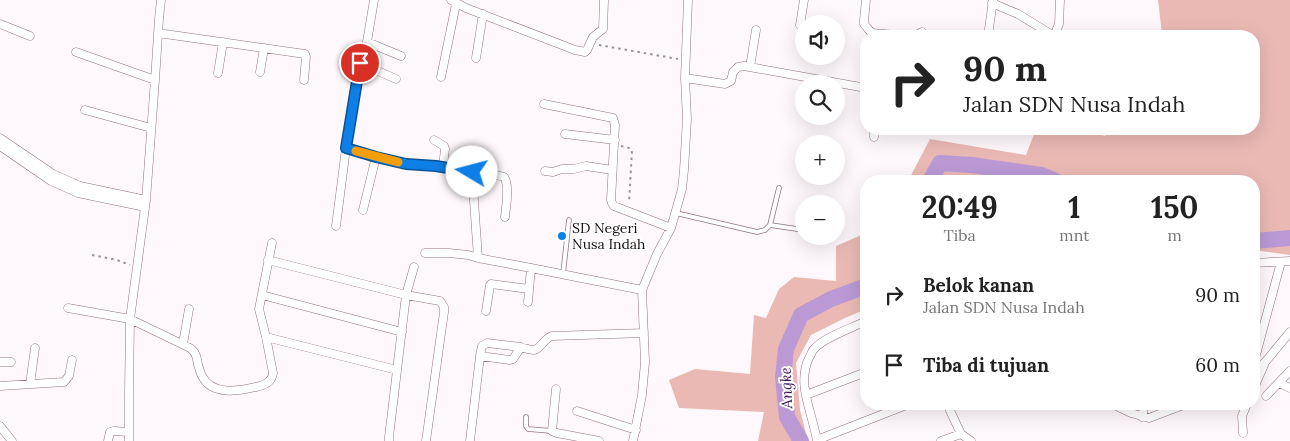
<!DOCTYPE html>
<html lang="id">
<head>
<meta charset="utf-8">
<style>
  body { margin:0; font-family:Lora,serif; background:#f2f2f2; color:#222; height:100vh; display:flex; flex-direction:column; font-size:19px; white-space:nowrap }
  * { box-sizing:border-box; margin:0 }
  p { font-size:16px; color:#767676 }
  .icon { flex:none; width:28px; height:28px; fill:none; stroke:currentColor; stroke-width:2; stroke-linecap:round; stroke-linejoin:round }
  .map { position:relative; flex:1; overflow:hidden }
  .details { position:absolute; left:860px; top:175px; width:400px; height:235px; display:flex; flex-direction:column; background:#fff; border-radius:20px; box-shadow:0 5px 20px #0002 }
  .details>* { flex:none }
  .guide { position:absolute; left:860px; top:30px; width:400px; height:105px; border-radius:20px; box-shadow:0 5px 20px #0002; background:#fff; color:#222; overflow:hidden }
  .controls { position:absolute; left:795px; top:15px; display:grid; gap:10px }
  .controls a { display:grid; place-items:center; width:50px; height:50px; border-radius:50%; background:#fff; box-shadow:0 5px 20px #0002; font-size:25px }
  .pin { position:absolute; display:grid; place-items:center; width:42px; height:42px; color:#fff; margin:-21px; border:2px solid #fff; border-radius:50%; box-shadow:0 1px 5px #0007 }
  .me { position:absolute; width:55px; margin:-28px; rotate:278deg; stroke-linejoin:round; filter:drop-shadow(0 0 4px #0008) }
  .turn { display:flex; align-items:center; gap:18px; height:105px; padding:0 20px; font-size:22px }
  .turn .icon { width:65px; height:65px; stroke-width:2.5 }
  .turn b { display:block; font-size:35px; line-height:42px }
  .eta { display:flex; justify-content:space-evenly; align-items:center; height:85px; text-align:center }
  .eta b { font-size:30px; font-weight:800; line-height:35px }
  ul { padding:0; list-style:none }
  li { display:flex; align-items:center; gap:15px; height:70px; padding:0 20px }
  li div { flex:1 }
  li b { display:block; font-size:19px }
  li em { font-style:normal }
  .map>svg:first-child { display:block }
</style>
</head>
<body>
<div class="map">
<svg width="1290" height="441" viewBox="0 0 1290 441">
  <rect width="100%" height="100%" fill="#fef7fb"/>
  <path fill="#eab9b4" d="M1158,0H1290V255L1261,251H1254V181H953L945,180L944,181H908L930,139L1026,155L1036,129H1080L1105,136L1109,129H1254V36H1142V31L1162,34Z
    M866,233V309L845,318L811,335L796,363L800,410L808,441H758L764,412L679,408L669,380L695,369L750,374L754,315L766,318L779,289L794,277L836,281V246Z"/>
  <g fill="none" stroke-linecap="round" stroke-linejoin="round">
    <path stroke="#ba99d5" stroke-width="16" d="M930,181L940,163L972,165L1041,175L1056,181
      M1254,241L1290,238
      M801,441L787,417L783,377L786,349L801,315L831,299L866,286"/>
    <defs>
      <path id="service" d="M676,213L757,232L765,230L770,225L779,188
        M770,225L804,230
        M563,274L569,220
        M526,417V426L528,429L552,431"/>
      <path id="minor" d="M451,0L466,8L575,50L585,52L587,50L593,37L603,29L604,0
        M866,0L864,20V24L868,29L872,33L909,36
        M992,3L1018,14L1054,36
        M0,24L30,36
        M800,25L804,0
        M158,33L305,54L306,57L304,80
        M915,36L922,32
        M988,36L993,0
        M1054,36L1059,24L1060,0
        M367,42L401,56
        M76,52L155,80
        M476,58L483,14
        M360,63L396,79
        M750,67L756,30
        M260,72L264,48
        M218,73L223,42
        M441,77L456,4
        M685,78L725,84L731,81L733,72L738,67L744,66L866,88
        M544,104L613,118L615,125L611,200L612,203L614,206L671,228
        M85,110L151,128
        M565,134L615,140
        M874,137V129
        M0,138L53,174L80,186L146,200
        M434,140L444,146L445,149L443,167
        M0,146L51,181L78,193L145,207
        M346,148C366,154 386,161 407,164C438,168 473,168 504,177C510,185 506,206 505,217
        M545,171L553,172L562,169H574L586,166L612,170
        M472,172L478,258
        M363,210L376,157
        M336,226L346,148L357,80L363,50L367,42L374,0
        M425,253H449L468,255L478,258L531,268L642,290
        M268,260L406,295L440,301L444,307V312L426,441
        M1254,263L1290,261
        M262,295L402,332
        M528,302L531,268
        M68,308L130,319L190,348C196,352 197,358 198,365C200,369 200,373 202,376C212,396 239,391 256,387C265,385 272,382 273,373L266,337L259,309L272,243
        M486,311L490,285L491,284L529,289
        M266,337L397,370
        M183,344L189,309
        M480,356L510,360L513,359L521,347C524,348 531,350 534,350C541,349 543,339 552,336L644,333
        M0,362H11
        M1254,362L1281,262
        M1254,372L1266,361L1290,332
        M1279,383L1290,388
        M30,384L35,348
        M0,386L64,382L69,376L72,360
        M1254,388L1264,365
        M556,389L552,431L557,433L599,441
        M806,395L866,372
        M1266,396L1290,371
        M947,404L961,434L971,441
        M1112,404L1131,413L1149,418L1186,404
        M577,411L636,430
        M1142,417L1145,404
        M0,426L12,441
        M1243,433L1242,416L1247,404
        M817,440L909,404
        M108,441L110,432L114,431L129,432
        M129,441V393L130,319L146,200L155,80L159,19L161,0
        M389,441V437L406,295L414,267
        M470,441L480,356L482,346L487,343L521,347
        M633,441L642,395L645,362L642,290L657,254L671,228L682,189L684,170L687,119L685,78L688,0
        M817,441C813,414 796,384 809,358C811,355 812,350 815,348C825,337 852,328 866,321
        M941,441L961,434"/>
    </defs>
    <use href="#service" stroke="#917382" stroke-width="5.5"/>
    <use href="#minor" stroke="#917382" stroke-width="9"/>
    <path stroke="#9a9297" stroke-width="2" stroke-dasharray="2.5 4" stroke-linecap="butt" d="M599,45L678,59
      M621,146L629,148L632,150L629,203
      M92,255L117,260L130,265"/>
    <use href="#service" stroke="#fff" stroke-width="4"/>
    <use href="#minor" stroke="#fff" stroke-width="8"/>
  </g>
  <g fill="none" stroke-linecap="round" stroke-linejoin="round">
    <defs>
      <path id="route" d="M360,63L346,148L376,157L406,164L436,166L472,172"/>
    </defs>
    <use href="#route" stroke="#085396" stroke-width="12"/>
    <use href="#route" stroke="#0d7fe6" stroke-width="9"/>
    <path stroke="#f59e0b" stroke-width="9" d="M356,151L398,162"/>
  </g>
  <circle fill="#0d7fe6" stroke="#fff" stroke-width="2" cx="562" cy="236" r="5"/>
  <g text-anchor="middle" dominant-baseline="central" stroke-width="4" stroke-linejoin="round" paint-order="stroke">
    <g font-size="14" fill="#150a10" stroke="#fff" text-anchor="start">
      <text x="572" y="228">SD Negeri<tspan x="572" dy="16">Nusa Indah</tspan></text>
    </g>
    <g font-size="15" font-style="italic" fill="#3f1359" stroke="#fff">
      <text transform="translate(786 388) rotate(-92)">Angke</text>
    </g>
  </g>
</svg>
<div class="controls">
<a><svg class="icon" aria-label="sound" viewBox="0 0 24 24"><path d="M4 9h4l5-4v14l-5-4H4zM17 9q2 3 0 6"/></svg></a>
<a><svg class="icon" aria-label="search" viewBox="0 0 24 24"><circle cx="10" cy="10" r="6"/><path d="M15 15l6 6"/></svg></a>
<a>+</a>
<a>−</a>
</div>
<div class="pin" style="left:360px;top:63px;background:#d93025"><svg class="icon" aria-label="arrive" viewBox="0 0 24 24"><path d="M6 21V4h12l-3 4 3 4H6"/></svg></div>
<svg class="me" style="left:472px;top:172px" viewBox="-20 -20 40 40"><circle r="19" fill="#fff"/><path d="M0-13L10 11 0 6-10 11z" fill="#0d7fe6"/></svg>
<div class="guide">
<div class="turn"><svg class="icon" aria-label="right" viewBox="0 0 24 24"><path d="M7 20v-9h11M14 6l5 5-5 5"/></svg><div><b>90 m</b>Jalan SDN Nusa Indah</div></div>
</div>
<section class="details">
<div class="eta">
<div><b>20:49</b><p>Tiba</p></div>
<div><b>1</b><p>mnt</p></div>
<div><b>150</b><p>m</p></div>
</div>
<ul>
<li><svg class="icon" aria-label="right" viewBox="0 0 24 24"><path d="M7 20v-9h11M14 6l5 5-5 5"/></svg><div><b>Belok kanan</b><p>Jalan SDN Nusa Indah</p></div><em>90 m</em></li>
<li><svg class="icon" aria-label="arrive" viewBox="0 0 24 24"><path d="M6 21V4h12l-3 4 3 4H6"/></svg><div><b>Tiba di tujuan</b></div><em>60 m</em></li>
</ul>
</section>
</div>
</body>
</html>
